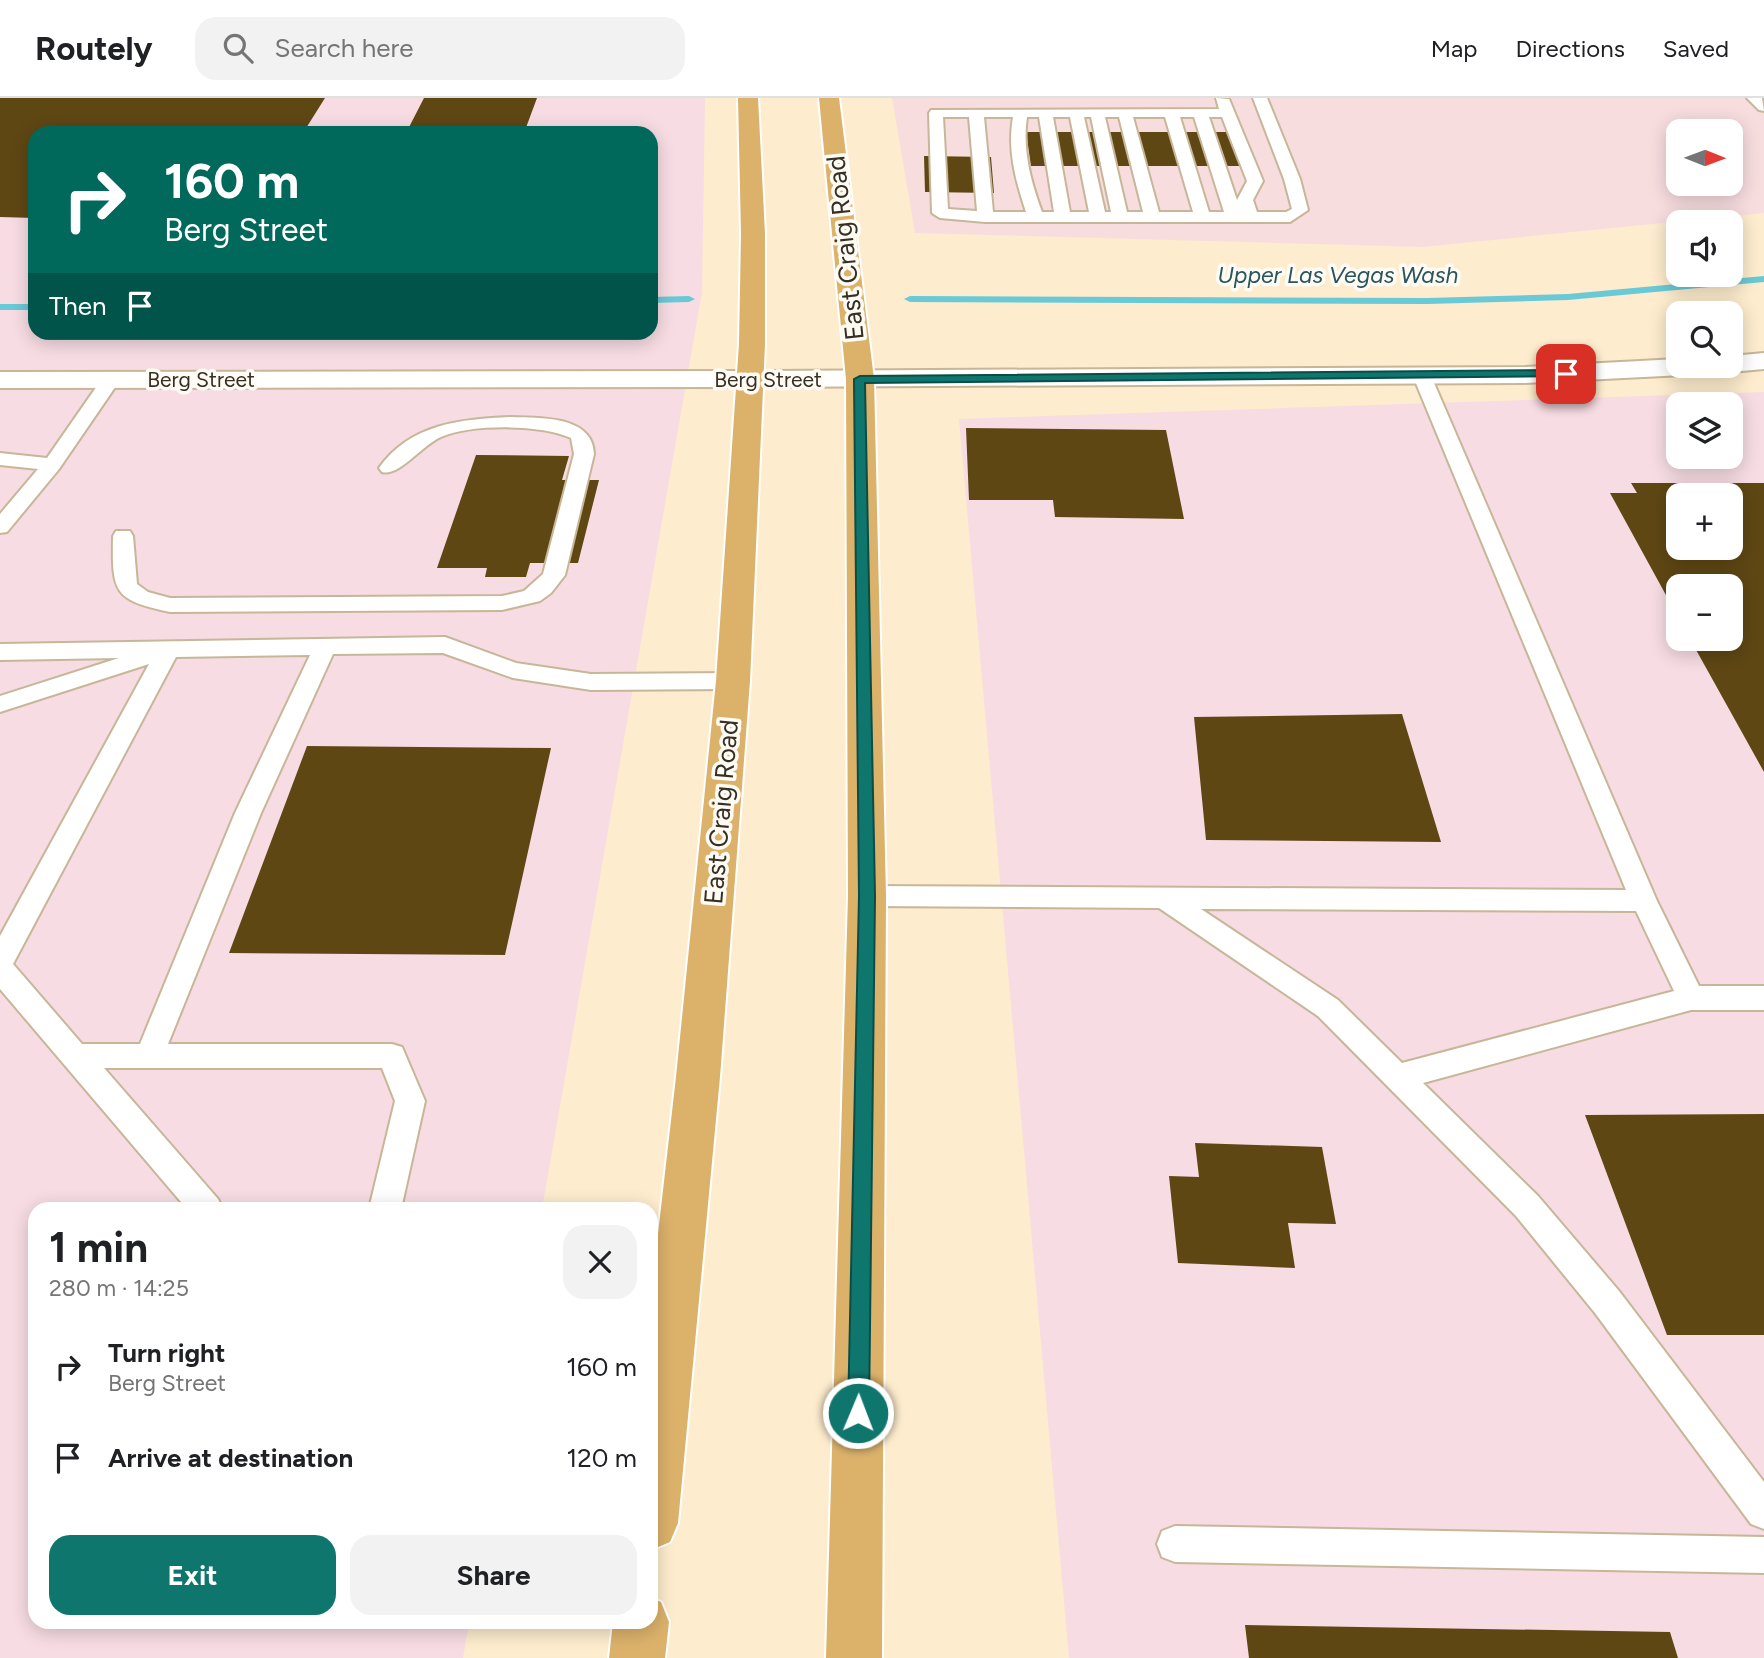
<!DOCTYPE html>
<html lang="en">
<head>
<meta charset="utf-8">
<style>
  body { margin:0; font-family:Figtree,sans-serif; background:#f2f2f2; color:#202124; height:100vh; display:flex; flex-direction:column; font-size:26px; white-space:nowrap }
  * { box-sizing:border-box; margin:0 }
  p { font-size:23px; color:#757577 }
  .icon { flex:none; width:38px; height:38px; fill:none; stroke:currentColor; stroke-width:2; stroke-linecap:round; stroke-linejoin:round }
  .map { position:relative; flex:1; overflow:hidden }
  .drawer { position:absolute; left:28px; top:1104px; width:630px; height:427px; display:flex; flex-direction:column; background:#fff; border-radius:21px; box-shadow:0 4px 18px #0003 }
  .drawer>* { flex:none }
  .guide { position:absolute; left:28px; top:28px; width:630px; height:214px; border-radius:21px; box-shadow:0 4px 18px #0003; background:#00695c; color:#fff; overflow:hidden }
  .needle { width:46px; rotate:91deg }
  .fabs { position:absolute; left:1666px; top:21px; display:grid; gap:14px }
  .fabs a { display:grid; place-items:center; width:77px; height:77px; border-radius:14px; background:#fff; box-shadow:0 4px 18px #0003; font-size:35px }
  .pin { position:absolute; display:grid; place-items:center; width:60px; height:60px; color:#fff; margin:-30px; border-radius:14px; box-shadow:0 4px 10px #0006 }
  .me { position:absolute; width:77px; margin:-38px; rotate:1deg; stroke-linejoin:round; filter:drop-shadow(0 0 5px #0008) }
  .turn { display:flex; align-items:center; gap:24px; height:147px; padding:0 21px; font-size:32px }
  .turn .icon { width:91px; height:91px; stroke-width:2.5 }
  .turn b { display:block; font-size:49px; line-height:60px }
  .then { display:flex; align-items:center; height:66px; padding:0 21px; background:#0003; gap:14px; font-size:26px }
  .round { display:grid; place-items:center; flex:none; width:74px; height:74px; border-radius:21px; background:#f2f2f2 }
  .head { display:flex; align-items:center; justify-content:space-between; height:119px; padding:0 21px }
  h1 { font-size:42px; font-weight:700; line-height:52px }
  .primary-button { display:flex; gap:14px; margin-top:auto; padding:14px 21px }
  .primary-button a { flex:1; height:80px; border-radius:21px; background:#0f766e; color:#fff; font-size:28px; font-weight:700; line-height:80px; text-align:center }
  .primary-button a+a { background:#f2f2f2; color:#202124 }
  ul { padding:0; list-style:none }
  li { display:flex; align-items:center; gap:21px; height:91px; padding:0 21px }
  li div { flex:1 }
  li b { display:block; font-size:26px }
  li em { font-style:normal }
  header { display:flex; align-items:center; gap:42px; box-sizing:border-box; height:98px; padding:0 35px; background:#fff; border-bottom:2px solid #e0e0e0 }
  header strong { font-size:33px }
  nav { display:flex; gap:38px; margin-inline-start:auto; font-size:24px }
  .search { width:490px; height:63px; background:#f2f2f2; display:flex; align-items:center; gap:18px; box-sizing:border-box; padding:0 24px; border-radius:21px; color:#757577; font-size:26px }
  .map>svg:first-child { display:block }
</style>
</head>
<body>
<header>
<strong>Routely</strong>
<div class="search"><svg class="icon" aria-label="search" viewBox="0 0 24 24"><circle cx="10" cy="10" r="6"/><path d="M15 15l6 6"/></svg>Search here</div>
<nav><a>Map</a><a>Directions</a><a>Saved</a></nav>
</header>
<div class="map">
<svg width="1764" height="1560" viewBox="0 0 1764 1560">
  <rect width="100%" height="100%" fill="#fdeccd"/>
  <path fill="#f8dddf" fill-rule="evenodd" d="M892,0H1764V115L1422,149L915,135ZM1678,33H1731V86H1678Z"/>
  <path fill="#f7dce3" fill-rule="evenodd" d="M0,0H705L702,194L542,1111H35V1524H469L463,1560H0ZM35,35H651V234H35Z
    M1764,294V1560H1069L959,321ZM1678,306H1731V359H1678ZM1678,397H1731V450H1678ZM1678,488H1731V541H1678Z"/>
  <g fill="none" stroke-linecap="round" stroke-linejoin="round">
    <path fill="#69c9d6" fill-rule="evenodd" d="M1764,178V184L1568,202L1427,206L910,204L904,201L910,198L1427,200L1568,196Z
      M651,199L689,198L695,201L689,204L651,205Z
      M0,206H35V212H0Z"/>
  </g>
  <path fill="#5f4714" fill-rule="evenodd" d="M0,0H325L303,35H35V120L0,119Z
    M424,0H537L524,35H406Z
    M1026,34H1231L1244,68H1031Z
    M924,58L991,59L994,95L925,94Z
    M966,330L1166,332L1184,421L1055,419L1053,402H969Z
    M476,357L569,358L562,382H599L578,465H530L526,479H485L487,470H437Z
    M1631,385H1764V674L1690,541H1731V488H1678V519L1610,395H1637ZM1678,397H1731V450H1678Z
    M1402,616L1441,744L1206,742L1194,619Z
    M307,648L551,650L505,857L229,855Z
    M1764,1016V1237H1667L1585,1017Z
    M1195,1045L1322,1049L1336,1126L1288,1125L1295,1170L1178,1165L1169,1078L1199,1079Z
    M1245,1527L1670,1534L1678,1560H1249Z"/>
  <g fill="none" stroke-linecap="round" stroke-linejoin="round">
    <defs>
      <path id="service" d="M1216,0L1229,1L1263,83L1253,102L1257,114H1286L1292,111L1284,81L1253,0H1267L1300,81L1308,112L1290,124H985L940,120L932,115L929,15L931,12L1219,11ZM943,19H969L977,113L948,111ZM984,19H1013C1007,52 1016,84 1026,114H993ZM1027,19H1039L1054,114H1042C1031,84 1022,52 1027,19ZM1053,19H1070L1089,114H1070ZM1084,19H1091L1111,114H1105ZM1105,19H1119L1143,114H1127ZM1133,19H1165L1193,114H1159ZM1180,19H1194L1224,114H1209ZM1209,19H1222L1247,83L1237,102L1241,114Z
        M1747,0H1762L1764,13L1759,12Z
        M1422,272L1431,278L1657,803L1699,888H1764V912H1691L1423,985L1538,1098L1619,1193L1764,1384V1431L1751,1426L1595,1215L1516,1118L1318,918L1159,810L867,808L858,805L854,798L858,791L867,788L1626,792L1413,278ZM1201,811L1636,813L1674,893L1402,965L1338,902Z
        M111,276L120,282L59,371L7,434L0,435V416L38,371L0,367V355L47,360L104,278Z
        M510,319C539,320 593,317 594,356L565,477L551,495L540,503L502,512L170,514C113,502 112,494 113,438L116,433H130L133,438L137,486L148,494L170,500L502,498L524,493L543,476L574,356L571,340C541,326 471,326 441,339C422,347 399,379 382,374L379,370C410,326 461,321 510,319Z
        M445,539L516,565L591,576L733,575L741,577L745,583L741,589L733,591L591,592L513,580L443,555L333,556L261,715L168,946H392L402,949L425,1003L401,1111H369L395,1003L382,970H104L218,1101L223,1111H187L0,891V838L149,566L0,614V598L119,560L0,562V546ZM310,557L235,715L140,946H82L13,866L176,559Z
        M1175,1428L1764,1439V1475L1175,1464L1162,1459L1157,1446L1162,1433Z"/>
      <path id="minor" d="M751,273L761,275L765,281L761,287L751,289L0,290V274Z"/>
      <path id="tertiary" d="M1764,255V271L1731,274L1722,272L1719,268H1731V258Z
        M1678,261V268H1716L1712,274L1703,276L1525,285L751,289L741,287L737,281L741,275L751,273L1525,269Z"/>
      <path id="primary" d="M738,0H758L765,136V246L750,583L720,979L678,1425L670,1444L651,1452V1197L676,979L716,583L739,246L741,136Z
        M819,0H839L874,281L886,798L882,1560H826L848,798L846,281Z
        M651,1500L661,1504L669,1524L665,1560H609L613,1524H651Z"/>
    </defs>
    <use href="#service" stroke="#c7b698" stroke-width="4"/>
    <use href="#minor" stroke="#c7b698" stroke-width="4"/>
    <use href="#tertiary" stroke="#c7b698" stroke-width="4"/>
    <use href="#primary" stroke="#fff" stroke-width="4"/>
    <use href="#service" fill="#fff" fill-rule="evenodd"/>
    <use href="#minor" fill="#fff" fill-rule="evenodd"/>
    <use href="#tertiary" fill="#fff" fill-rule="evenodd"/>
    <use href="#primary" fill="#dcb26b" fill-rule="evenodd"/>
  </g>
  <path fill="#0f766e" stroke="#0a4d48" stroke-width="2" d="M1566,272L1572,276L1570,278L865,285L875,798L869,1315L865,1322L858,1325L851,1322L848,1315L859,798L854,281L860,278Z"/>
  <g text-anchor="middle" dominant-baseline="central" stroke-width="7" stroke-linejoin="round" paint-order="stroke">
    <g font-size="21" fill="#362f23" stroke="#fefbf5">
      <text x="201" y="281">Berg Street</text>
      <text x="768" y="281">Berg Street</text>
    </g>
    <g font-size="23" font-style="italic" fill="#29555b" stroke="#fefbf5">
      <text x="1338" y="177">Upper Las Vegas Wash</text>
    </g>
    <g font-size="26" fill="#362f23" stroke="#fefbf5">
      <text transform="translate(845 150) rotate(-96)">East Craig Road</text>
      <text transform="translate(721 714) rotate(-85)">East Craig Road</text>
    </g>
  </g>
</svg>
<div class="fabs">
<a><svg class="needle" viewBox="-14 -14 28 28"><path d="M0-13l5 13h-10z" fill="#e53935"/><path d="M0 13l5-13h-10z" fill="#757577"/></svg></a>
<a><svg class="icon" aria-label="sound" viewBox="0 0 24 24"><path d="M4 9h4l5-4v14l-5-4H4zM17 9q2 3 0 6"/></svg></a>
<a><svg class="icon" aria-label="search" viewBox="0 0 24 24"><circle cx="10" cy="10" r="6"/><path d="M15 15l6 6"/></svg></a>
<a><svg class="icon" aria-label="layers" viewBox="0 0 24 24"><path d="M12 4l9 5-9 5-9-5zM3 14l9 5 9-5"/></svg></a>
<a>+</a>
<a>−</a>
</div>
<div class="pin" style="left:1566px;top:276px;background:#d93025"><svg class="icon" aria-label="arrive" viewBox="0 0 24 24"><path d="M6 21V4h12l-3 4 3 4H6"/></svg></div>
<svg class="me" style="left:858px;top:1315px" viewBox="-20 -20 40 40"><circle r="17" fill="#0f766e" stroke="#fff" stroke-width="3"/><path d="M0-11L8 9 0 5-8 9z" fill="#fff"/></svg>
<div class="guide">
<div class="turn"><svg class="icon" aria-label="right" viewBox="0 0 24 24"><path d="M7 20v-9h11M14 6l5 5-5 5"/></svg><div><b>160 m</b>Berg Street</div></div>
<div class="then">Then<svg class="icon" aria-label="arrive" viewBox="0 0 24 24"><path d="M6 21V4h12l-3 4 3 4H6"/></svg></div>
</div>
<section class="drawer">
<div class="head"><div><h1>1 min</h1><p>280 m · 14:25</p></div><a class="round"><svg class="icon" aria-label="close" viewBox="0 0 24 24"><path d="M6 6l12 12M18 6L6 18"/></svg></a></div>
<ul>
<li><svg class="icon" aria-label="right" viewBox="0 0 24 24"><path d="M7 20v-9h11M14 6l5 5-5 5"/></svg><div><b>Turn right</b><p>Berg Street</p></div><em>160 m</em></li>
<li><svg class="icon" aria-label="arrive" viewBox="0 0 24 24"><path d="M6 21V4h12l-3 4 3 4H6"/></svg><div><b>Arrive at destination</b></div><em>120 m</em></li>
</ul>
<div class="primary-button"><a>Exit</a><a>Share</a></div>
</section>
</div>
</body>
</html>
